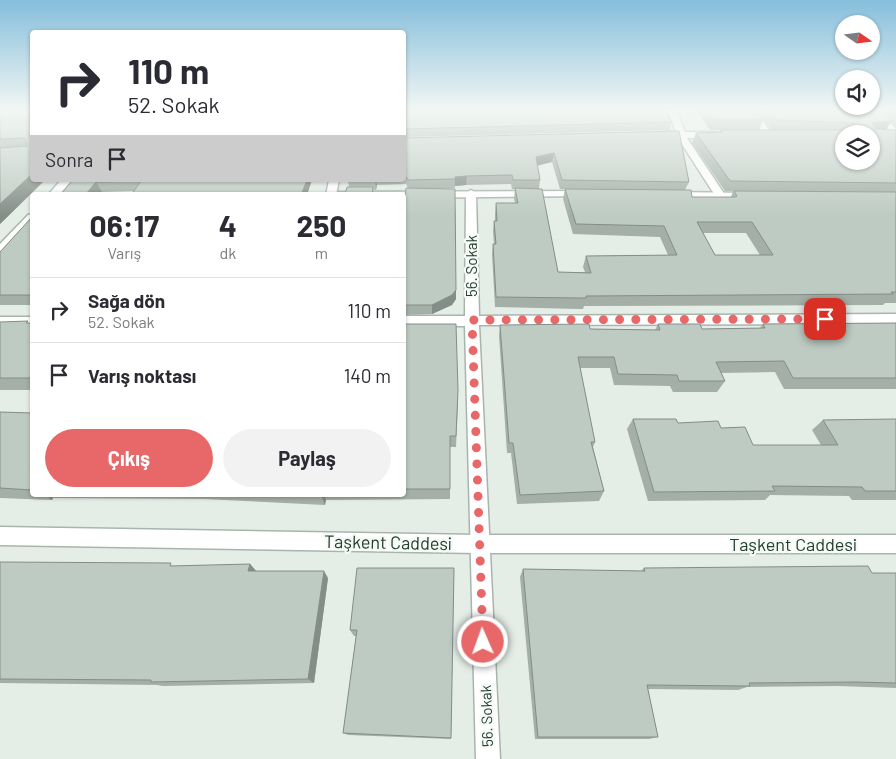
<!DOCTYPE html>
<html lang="tr">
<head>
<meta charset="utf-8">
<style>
  body { margin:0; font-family:Barlow,sans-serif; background:#f2f2f3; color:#2b2b33; height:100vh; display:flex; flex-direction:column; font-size:19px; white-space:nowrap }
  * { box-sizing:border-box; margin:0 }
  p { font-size:16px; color:#7c7c81 }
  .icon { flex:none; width:28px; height:28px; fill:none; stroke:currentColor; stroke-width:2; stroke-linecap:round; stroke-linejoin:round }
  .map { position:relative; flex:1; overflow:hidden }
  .drawer { position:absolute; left:30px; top:192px; width:376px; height:305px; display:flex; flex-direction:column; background:#fff; border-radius:5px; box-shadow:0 1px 4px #0004 }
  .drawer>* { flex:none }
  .banner { position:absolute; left:30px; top:30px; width:376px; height:152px; border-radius:5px; box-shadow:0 1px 4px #0004; background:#fff; color:#2b2b33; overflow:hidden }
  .needle { width:32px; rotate:104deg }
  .fabs { position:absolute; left:835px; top:15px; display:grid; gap:10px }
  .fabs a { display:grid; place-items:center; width:45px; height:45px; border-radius:50%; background:#fff; box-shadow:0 1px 4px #0004; font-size:25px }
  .pin { position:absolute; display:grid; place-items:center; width:42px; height:42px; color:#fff; margin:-21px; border-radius:10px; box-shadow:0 2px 8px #0006 }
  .me { position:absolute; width:55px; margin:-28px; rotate:358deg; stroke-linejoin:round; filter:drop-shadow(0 0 4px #0008) }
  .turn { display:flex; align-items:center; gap:18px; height:105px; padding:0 15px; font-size:22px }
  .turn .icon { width:65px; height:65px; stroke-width:2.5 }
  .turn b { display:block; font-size:35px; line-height:42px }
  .then { display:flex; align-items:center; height:48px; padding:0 15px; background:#0003; gap:10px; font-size:19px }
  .eta { display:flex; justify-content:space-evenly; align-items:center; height:85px; text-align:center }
  .eta b { font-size:30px; font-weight:700; line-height:35px }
  .primary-button { display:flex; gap:10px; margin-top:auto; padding:10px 15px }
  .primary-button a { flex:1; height:58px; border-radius:30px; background:#e86869; color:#fff; font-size:20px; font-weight:700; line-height:58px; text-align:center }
  .primary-button a+a { background:#f2f2f3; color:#2b2b33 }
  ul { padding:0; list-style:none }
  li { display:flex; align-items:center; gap:15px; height:65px; padding:0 15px; border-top:1px solid #e1e1e2 }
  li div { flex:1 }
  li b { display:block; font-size:19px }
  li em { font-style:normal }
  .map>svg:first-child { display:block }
</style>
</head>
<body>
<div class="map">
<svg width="896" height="759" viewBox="0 0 896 759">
  <rect width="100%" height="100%" fill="#e5ede7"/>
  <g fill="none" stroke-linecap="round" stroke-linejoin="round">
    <defs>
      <path id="minor" d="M668,110H676L685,132H715L720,135L715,138H687L725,195L724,197H716L678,138H660L655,135L660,132H676Z
        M747,110H755L773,135L771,137H765Z
        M869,110H878L896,129V137Z
        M329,180H339L336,195H326Z
        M471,190L476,193L479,316L896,314V324L479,325L500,759H476L465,326H404V316H465L466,193Z
        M0,317H32V327H0Z"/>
      <path id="tertiary" d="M584,191L589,194L588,196L404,198V195H330L335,192Z
        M672,192L751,193L756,196L751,199L668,197L667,195Z
        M0,527L478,535H896V553H478L0,545Z"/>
      <path id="secondary" d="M61,180H72L59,195H48Z
        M32,214V223L4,254L0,255V244L28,215Z"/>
    </defs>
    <use href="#minor" stroke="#a8b5ad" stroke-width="3"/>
    <use href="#tertiary" stroke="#a8b5ad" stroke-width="3"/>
    <use href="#secondary" stroke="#a4b8ac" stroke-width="3"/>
    <use href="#minor" fill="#fff" fill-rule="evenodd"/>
    <use href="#tertiary" fill="#fff" fill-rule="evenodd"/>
    <use href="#secondary" fill="#fff" fill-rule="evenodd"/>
  </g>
  <path fill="#a3afa7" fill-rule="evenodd" d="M0,110H32V180H45L0,224Z
    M404,110L672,122L669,130L404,137V138Z
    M696,110H756L763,120L759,130H772L756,110H896V127L891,122L886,130H896V303H885L883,305L584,306L583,309H579L495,307L492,254L493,244H494L493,231L494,221H495V213L496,203H515L514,199L515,189H512L511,184L466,185L455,186V188L433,189L456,299L452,305L432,314L404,315V213L408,188L406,184L377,185L376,190L349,187L348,181V180H404V138L679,131L689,182L685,190L692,197H731L733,191H725L692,143L696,133L719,132L720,130H710ZM552,162L560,189H565L563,199L573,234L660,237L668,255L586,256L583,267L585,272H558L539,189L540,180L537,166ZM703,233H746L760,255H715Z
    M73,180H312L134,191L102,192Z
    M32,217V305H0V252Z
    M0,322L32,323V390H0Z
    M896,323V389H784L775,372L721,373L725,381L717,392H673L670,386L614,385L610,368H580L595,442L593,447L604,491L599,501L517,504L511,453H507L499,336L500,325L590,329L655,330L658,324L702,329L760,328L763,324Z
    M404,324L458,402L456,447H450V499L326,500L325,505L204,499L53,498L52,500L0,498V412L32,413V495H404Z
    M633,419L721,428L753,445H821L812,430L823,420L896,419V500H852L849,496L770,495L765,500L648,501L627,429Z
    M0,562L174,566L250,564L256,571L328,578L314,683L163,686L157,685L0,683Z
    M454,568L451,739L348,735L343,733L356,636H354L350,630Z
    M644,568L872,573H896V688L838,686L747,687L738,690L648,689L658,737L649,739H535L520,577L523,569L641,571Z"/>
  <path fill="#848e88" d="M892,121L885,130L866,133L872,123Z
    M554,153L552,162L534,166L536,157Z
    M32,174V180H45L0,224V204Z
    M467,176L466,185L455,186V177Z
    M307,180H312L307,195H301Z
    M375,180H376L377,185L376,190Z
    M96,182L102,192L99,195H85Z
    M456,290V299L452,305L432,314V305Z
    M45,495H49L53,498L52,500Z
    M321,495H324L326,500L325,505Z
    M250,564L257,572L248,571Z
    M324,571L328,578L314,683L308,679Z"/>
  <path fill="#bdcbc2" stroke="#848e88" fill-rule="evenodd" d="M0,110H32V174L0,204V148L27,146L25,138L0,139Z
    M404,110H664L672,122L404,129Z
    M706,110H756L763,120H713Z
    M769,110H883L892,121L872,123L876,129L896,130V183L730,181L696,133L722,132L720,130H850L855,123L777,120ZM844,134H871V161H844Z
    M679,131L689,182L562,180L554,153L536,157L540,180H513L512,175L467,176L455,177V179L408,180L405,175H404V138Z
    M73,180H307L301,195H131L141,181L96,182L85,195H60Z
    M348,180H375L348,181Z
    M347,187H373L372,195H345Z
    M406,188L455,189L456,290L452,295L432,305H404V213Z
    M515,188L542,189L558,272L591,273L586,256L677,255L664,226L576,224L565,189L691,190L692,197H735L737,196L734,191L896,192V292H891L893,294L586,296V298H582L496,297L493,244H496L494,221H497L496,203H518ZM697,222H752L773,255H715Z
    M32,217V295H0V252Z
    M28,321L26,323H32V378H0V322Z
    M896,323V378H793L784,361L716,362L725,381H679L677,375L618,374L614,357H578L595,442H591L604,491L520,495L513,443H509L500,325L589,324L590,329L660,330L658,324H700L702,329L765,328L763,324Z
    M404,324H456L458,390L456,436H450V489H404Z
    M0,412L32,413V490L0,488Z
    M633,419H676L678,423L718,421L721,428L745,427L753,445H838L823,420L896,419V491H865L862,487L772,486L775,491L654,492Z
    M0,562L171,563L170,566L250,564L248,571H324L308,679L151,682V680L0,679Z
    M868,566L872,573H896V683L854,682L749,683L750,686L647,685L658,737H538L523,569L645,571L644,568Z
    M357,568H454L451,738L343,733L357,630H350Z"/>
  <linearGradient id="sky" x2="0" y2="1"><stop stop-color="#85bedb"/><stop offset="0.51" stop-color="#f3f7f4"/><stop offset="1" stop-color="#f3f7f4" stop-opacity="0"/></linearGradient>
  <rect width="896" height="216" fill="url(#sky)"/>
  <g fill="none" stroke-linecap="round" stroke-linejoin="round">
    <path stroke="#e86869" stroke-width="9" stroke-dasharray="0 16.2" d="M483,642L472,320L825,319"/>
  </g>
  <g text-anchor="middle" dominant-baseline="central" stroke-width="4.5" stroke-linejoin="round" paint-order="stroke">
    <g font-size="15" fill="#253e31" stroke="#f5faf6">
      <text transform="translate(471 266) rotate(-90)">56. Sokak</text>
      <text transform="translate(486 716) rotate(-92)">56. Sokak</text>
    </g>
    <g font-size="18" fill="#253e31" stroke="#f5faf6">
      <text transform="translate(388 542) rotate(1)">Taşkent Caddesi</text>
      <text x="793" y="544">Taşkent Caddesi</text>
    </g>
  </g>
</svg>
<div class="fabs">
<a><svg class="needle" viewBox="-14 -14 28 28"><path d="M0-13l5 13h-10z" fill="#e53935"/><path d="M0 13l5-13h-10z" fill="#7c7c81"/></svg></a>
<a><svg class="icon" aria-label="sound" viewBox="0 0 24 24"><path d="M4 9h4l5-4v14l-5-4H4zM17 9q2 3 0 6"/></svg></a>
<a><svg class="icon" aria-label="layers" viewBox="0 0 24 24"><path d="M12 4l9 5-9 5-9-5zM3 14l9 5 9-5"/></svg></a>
</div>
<div class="pin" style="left:825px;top:319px;background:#d93025"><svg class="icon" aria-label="arrive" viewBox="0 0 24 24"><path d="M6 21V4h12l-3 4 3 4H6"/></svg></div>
<svg class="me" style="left:483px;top:642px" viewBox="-20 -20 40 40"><circle r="17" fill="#e86869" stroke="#fff" stroke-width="3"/><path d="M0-11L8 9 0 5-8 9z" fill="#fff"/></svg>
<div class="banner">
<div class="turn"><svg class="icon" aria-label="right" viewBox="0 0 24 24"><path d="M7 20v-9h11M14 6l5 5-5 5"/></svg><div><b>110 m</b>52. Sokak</div></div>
<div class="then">Sonra<svg class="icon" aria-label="arrive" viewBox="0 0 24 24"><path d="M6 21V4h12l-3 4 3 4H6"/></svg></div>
</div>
<section class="drawer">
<div class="eta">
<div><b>06:17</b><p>Varış</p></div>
<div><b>4</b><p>dk</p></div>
<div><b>250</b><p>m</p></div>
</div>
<ul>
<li><svg class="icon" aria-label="right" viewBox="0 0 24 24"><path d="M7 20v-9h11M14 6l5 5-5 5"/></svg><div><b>Sağa dön</b><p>52. Sokak</p></div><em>110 m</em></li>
<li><svg class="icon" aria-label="arrive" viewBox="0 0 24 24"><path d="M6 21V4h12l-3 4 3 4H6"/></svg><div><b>Varış noktası</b></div><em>140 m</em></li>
</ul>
<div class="primary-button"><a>Çıkış</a><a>Paylaş</a></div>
</section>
</div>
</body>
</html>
